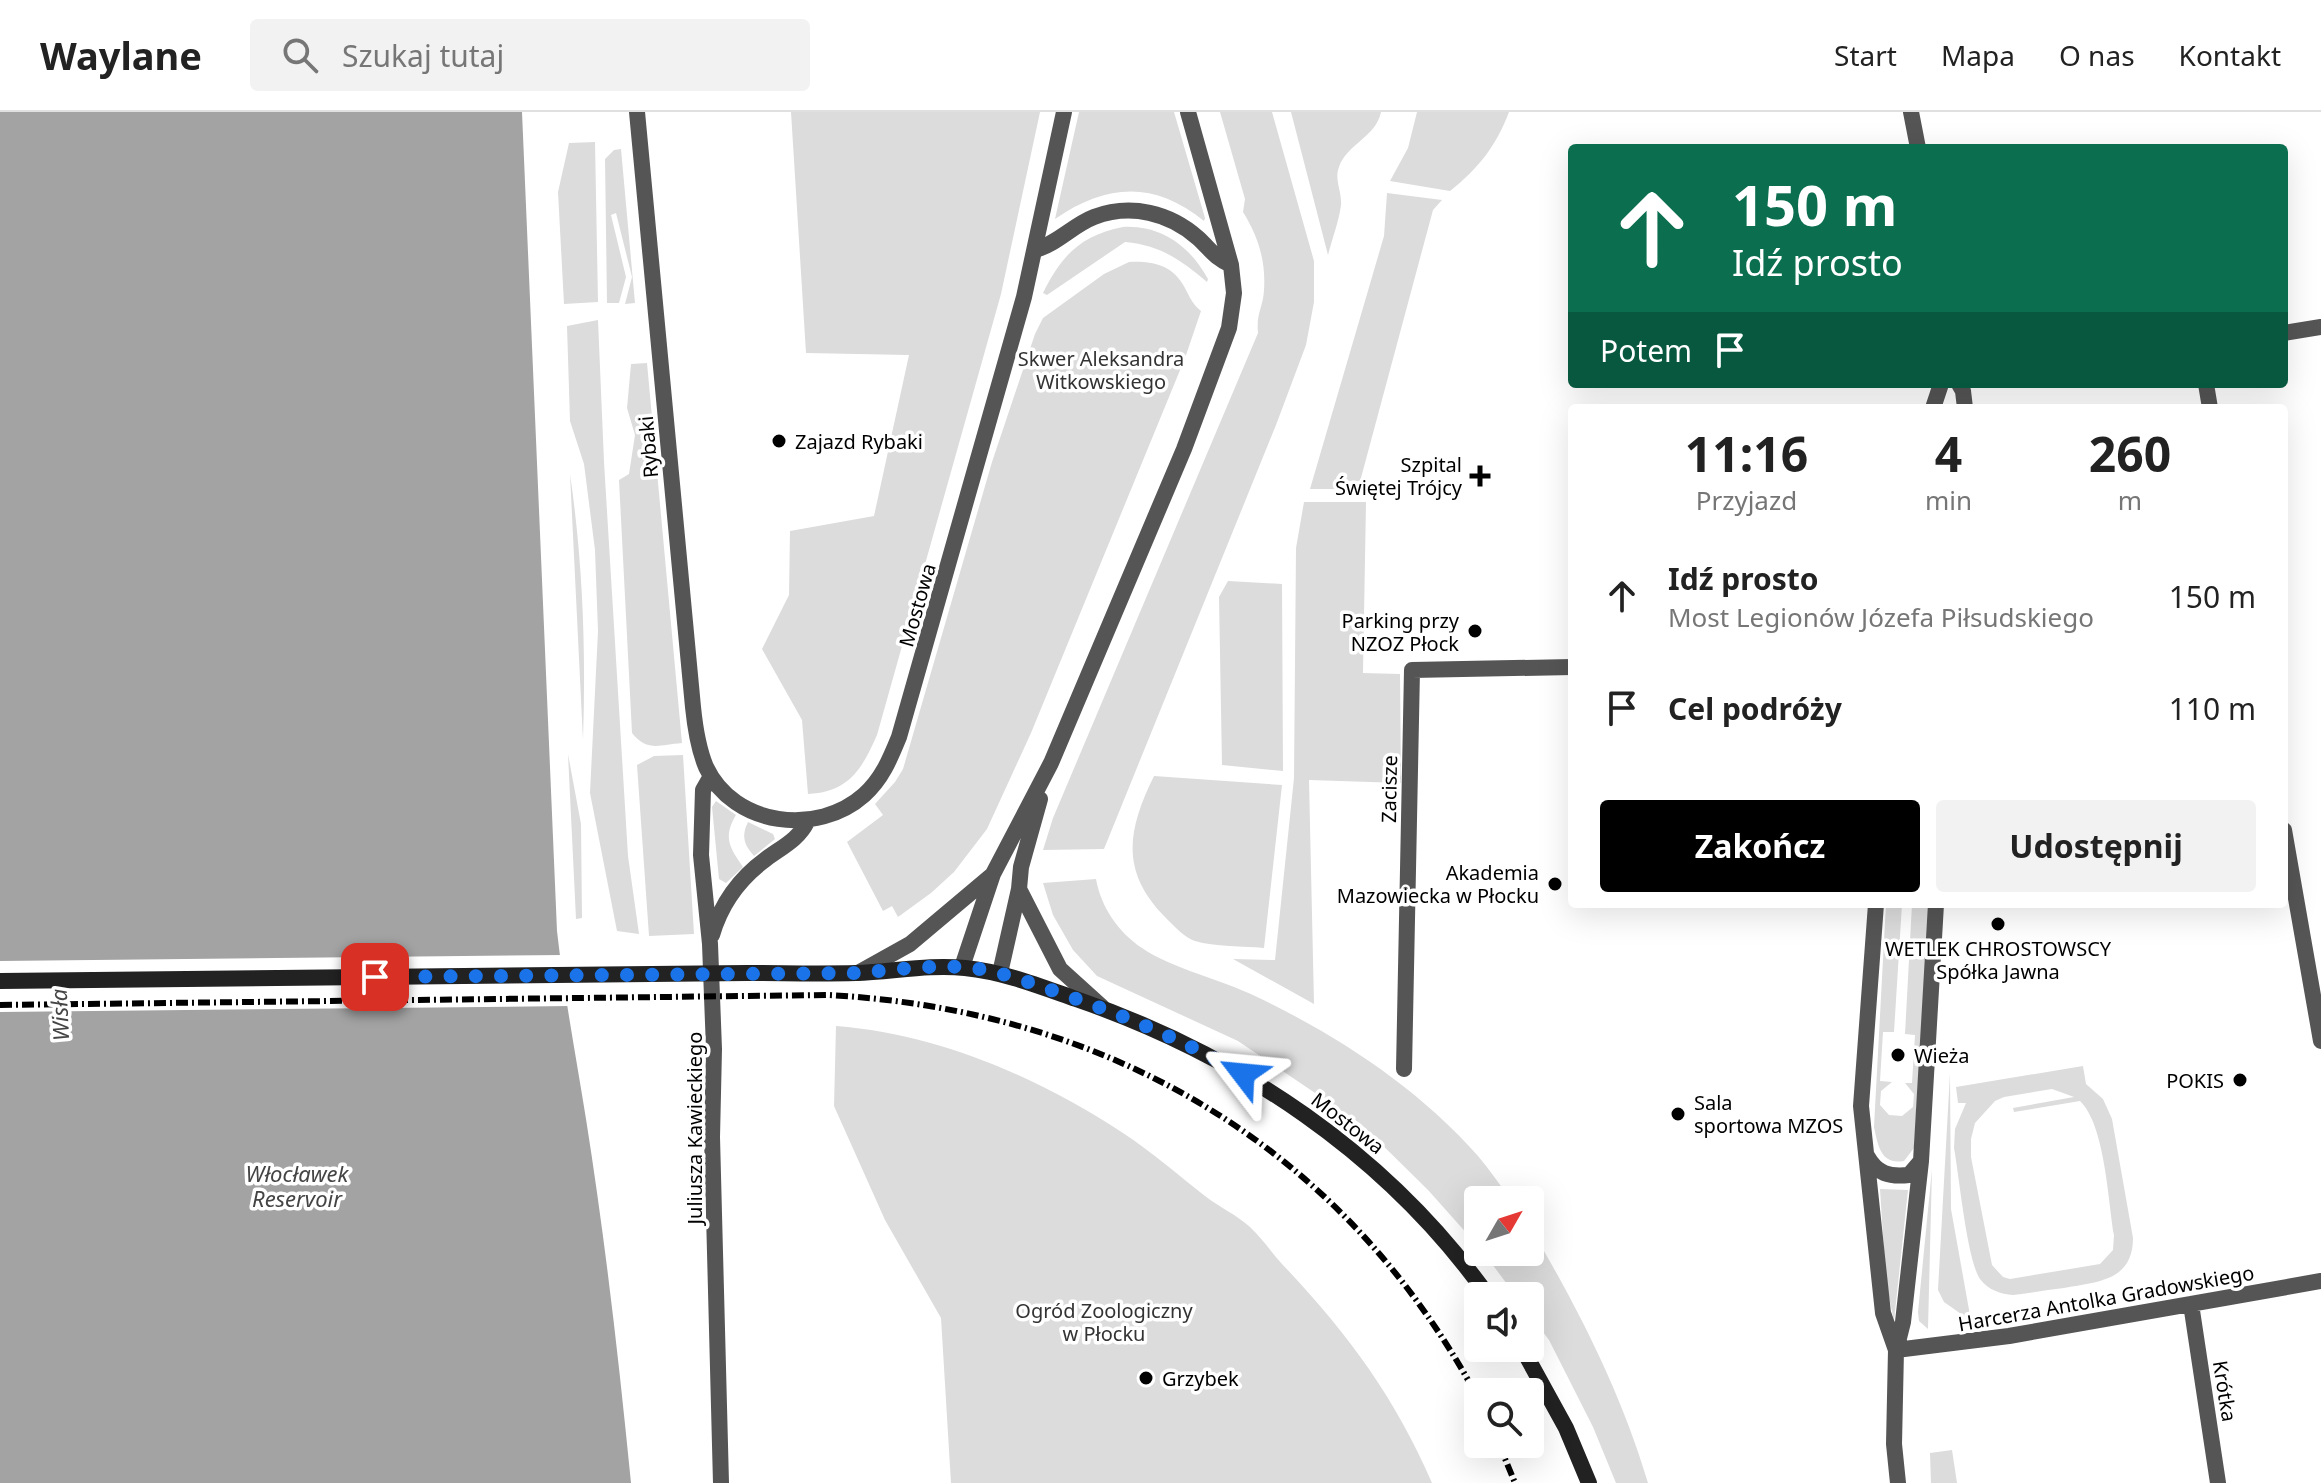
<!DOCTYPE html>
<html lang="pl">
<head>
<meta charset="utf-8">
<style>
  body { margin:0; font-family:"Noto Sans",sans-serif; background:#f2f2f2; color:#222; height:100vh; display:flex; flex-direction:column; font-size:30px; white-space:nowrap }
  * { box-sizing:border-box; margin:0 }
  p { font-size:26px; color:#767676 }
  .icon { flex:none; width:44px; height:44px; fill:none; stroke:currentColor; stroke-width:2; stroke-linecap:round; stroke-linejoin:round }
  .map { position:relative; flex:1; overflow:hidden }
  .sheet { position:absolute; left:1568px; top:292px; width:720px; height:504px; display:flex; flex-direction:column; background:#fff; border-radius:8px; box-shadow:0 8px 32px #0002 }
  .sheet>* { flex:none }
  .guide { position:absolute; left:1568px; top:32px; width:720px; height:244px; border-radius:8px; box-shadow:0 8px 32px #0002; background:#0b6e4f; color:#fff; overflow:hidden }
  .needle { width:52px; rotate:51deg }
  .fabs { position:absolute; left:1464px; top:1074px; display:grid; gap:16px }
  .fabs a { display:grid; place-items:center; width:80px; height:80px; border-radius:8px; background:#fff; box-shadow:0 8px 32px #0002; font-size:40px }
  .pin { position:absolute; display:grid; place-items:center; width:68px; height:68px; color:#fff; margin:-34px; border-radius:16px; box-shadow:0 4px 12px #0006 }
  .me { position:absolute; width:88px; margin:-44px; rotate:299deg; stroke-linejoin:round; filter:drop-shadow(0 0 6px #0008) }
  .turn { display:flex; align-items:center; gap:28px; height:168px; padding:0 32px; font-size:36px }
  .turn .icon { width:104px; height:104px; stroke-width:2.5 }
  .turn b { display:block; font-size:56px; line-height:68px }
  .then { display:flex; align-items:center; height:76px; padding:0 32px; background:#0003; gap:16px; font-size:30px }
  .eta { display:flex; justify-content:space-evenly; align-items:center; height:136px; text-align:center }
  .eta b { font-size:48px; font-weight:700; line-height:56px }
  .action { display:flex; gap:16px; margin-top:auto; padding:16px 32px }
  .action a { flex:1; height:92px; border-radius:8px; background:#000; color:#fff; font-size:32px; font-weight:700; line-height:92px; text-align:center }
  .action a+a { background:#f2f2f2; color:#222 }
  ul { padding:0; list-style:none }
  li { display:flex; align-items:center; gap:24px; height:112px; padding:0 32px }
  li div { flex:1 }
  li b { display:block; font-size:30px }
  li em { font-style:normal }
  header { display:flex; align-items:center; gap:48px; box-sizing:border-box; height:112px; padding:0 40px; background:#fff; border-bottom:2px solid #e0e0e0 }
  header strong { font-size:38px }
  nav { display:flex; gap:44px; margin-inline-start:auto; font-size:28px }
  .search { width:560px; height:72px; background:#f2f2f2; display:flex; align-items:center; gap:20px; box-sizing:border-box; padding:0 28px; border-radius:8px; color:#767676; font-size:30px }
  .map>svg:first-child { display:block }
</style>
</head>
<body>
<header>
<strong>Waylane</strong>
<div class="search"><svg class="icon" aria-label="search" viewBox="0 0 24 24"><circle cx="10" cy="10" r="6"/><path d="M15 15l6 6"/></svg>Szukaj tutaj</div>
<nav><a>Start</a><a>Mapa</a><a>O nas</a><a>Kontakt</a></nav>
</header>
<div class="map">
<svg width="2321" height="1371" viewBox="0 0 2321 1371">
  <rect width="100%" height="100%" fill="#fff"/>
  <path fill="#dcdcdc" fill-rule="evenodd" d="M791,0H1040L1001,182L877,623C862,657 849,680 808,682L802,608L762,537L789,483L790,419L874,404L909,243L806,241Z
    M1079,0H1174L1205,106L1204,109C1155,69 1107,71 1055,107Z
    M1220,0H1272L1314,149V190L1306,233L1276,313L1104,737L1043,738L1053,706L1258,221C1256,201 1263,196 1264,178C1266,149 1258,124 1243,100L1245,87Z
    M1291,0H1381C1376,25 1347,32 1339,55C1334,67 1342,80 1341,93C1339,109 1332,127 1328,143Z
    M1417,0H1509C1496,34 1479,56 1450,79L1390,69L1408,36Z
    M595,30L598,190L564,192L558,80L569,31Z
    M621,37L635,191L625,192L632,165L616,101L611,103L626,165L619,191H607L605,47L614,38Z
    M1387,81L1442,88L1433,98L1358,377H1310L1384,124Z
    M1123,115C1161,113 1190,134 1208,167L1207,170C1181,148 1160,133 1125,130L1047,183L1043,181C1061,144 1081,123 1123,115Z
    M1129,150C1150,149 1170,152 1182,171C1189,182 1190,190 1201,199L1185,246L1031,621L987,717L954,760L931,781L898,805L892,794L883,799L847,730L883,703L875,692L895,670L903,657L992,350L1035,222L1043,206L1104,162Z
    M598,208L604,350L628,744L639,822L617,819L590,681L598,519L595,438L584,352L570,309L567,214Z
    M647,251L682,631C659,633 647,640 632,621L619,368L629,362L635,323L627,296L631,252Z
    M570,362C583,451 586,538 583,628Z
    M1304,390H1366L1363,561L1400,562L1401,671L1309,668L1314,892L1233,847L1275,848L1294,666L1296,436Z
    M1228,469L1282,472L1283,659L1222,653L1219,485Z
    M568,642L581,712L582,806L576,807Z
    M683,643L694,822L649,824L637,653L654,644Z
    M1154,664L1282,673L1264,836C1244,834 1214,835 1195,829C1185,826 1174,814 1166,806C1120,760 1127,719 1154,664Z
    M716,689L736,703C723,725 729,735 743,755L726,771L719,767L712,695Z
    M748,710L773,722L775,727L754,744C744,733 741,724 748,710Z
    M1096,767C1101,795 1118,820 1142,836C1171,856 1222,868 1255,884C1337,923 1417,975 1478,1044C1490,1058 1500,1073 1511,1088H1478V1134L1428,1078L1361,1012L1238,929L1097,864L1073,838L1053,803L1043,771Z
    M1886,792H1902L1894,920H1883L1880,969L1892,970L1881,979L1880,993L1889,1003L1902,1004L1913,995L1914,982L1905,971H1912L1915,923L1905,922L1912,792H1929L1914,1036L1904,1049C1881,1053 1878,1034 1874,1015Z
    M836,914C938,922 1038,965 1123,1021C1152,1040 1178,1063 1205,1084C1219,1095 1237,1103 1250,1115C1262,1126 1271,1140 1282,1152C1346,1219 1395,1285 1432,1371H951L941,1206L885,1108L834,994Z
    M2083,954L2086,972L2103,987L2112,1007L2133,1126C2133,1169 2097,1170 2064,1176C2047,1178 2030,1181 2013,1183C2001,1182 1988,1178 1980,1167C1967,1148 1959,1063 1954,1036L1955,1017L1966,991H1958L1956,975ZM2052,977L2074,985L2013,996L2014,1000L2080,989C2105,1013 2108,1088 2114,1123L2113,1138L2100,1152L2010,1167L2003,1165L1992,1153L1971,1045V1027L1975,1011L1995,989L2004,985Z
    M1950,961L1951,1097L1971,1209L1944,1190L1938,1178Z
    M1932,1057L1928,1217L1919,1209L1918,1200Z
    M1880,1077L1908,1078L1894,1209L1886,1171Z
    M1530,1115C1578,1196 1621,1280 1648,1371H1616L1593,1315L1549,1228L1530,1203V1184H1516L1483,1140H1530Z
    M1952,1338L1957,1371H1931L1930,1341Z"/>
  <path fill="#a3a3a3" d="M0,0H522L557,819C564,882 576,944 586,1007C605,1127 619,1249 631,1371H0Z"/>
  <path fill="#fff" d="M564,843L570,894L0,900V849Z"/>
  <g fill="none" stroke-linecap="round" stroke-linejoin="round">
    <path stroke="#555" stroke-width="16" d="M637,0L693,595C695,615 698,636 706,655C734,715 818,724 864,683C882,667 890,647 899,625L1024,185L1064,0
      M1911,0L1918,36
      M1035,138C1057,132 1073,113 1094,105C1131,91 1170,101 1198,126C1210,137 1216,147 1231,153
      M2284,221L2321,215
      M1959,272L1963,279L1965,296
      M2206,272L2210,296
      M1933,296L1941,272
      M711,664L703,678L701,743L710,832L714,937L712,1025L721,1371
      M2284,718L2321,929
      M1019,777L1060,857L1102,895
      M1876,792L1861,994L1883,1201L1896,1238
      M712,823C721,792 740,766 766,747C782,735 798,728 807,710
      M962,855L993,762L1051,651L1184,337L1229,216L1234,181L1231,153L1188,0
      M858,861L910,832L992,763
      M1000,861L1019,777L1021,755L1040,687
      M1404,957L1412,558L1572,555
      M1867,1044C1877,1062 1889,1065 1909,1063L1921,1049
      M2191,1192L2218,1371
      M1896,1238L2009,1224L2321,1169
      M1898,1371L1894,1332L1896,1238L1903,1210L1921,1049L1936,792"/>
    <path stroke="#222" stroke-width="16" d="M747,861C783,861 820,862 856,861C892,860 929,852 965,856C1004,860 1039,874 1076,887C1239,943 1387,1042 1488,1184
      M1522,1236L1566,1316L1589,1371"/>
    <path stroke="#000" stroke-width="6" stroke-dasharray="12 4 2 4" stroke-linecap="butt" d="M0,893L828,883C1109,898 1343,1035 1478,1286
      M1499,1332L1515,1371"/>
    <path stroke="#222" stroke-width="16" d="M0,869L747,861"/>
  </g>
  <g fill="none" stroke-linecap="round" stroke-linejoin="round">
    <path stroke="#1a73e8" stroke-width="14" stroke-dasharray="0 25.2" d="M375,865L858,861C892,858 928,853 962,855C993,857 1022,868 1051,878C1118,901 1181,927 1243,962"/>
  </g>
  <g fill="#000" stroke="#fff" stroke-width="3">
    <circle cx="779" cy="329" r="8"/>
    <path d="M1476 352h8v8h8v8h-8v8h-8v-8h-8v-8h8z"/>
    <circle cx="1475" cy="519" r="8"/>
    <circle cx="1555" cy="772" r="8"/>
    <circle cx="1998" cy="812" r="8"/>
    <circle cx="1898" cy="943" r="8"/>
    <circle cx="2240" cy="968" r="8"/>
    <circle cx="1678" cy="1002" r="8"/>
    <circle cx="1146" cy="1266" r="8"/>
  </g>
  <g text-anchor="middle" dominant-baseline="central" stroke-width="7" stroke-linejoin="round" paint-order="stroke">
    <g font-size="20" fill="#333" stroke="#fff">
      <text x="1101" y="246">Skwer Aleksandra<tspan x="1101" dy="23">Witkowskiego</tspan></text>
      <text x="1104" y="1198">Ogród Zoologiczny<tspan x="1104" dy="23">w Płocku</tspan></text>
    </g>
    <g font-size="20" fill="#000" stroke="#fff" text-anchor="start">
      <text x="795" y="329">Zajazd Rybaki</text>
      <text x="1462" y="352" text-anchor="end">Szpital<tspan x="1462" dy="23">Świętej Trójcy</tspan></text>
      <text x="1459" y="508" text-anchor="end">Parking przy<tspan x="1459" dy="23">NZOZ Płock</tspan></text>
      <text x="1539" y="760" text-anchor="end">Akademia<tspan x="1539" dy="23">Mazowiecka w Płocku</tspan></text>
      <text x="1998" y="836" text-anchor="middle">WETLEK CHROSTOWSCY<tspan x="1998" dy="23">Spółka Jawna</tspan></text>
      <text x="1914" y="943">Wieża</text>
      <text x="2224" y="968" text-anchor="end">POKIS</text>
      <text x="1694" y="990">Sala<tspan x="1694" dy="23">sportowa MZOS</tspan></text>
      <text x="1162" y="1266">Grzybek</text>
    </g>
    <g font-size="20" fill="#000" stroke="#fff">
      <text transform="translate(648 335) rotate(-95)">Rybaki</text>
      <text transform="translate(917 493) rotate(-74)">Mostowa</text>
      <text transform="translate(1389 677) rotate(-89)">Zacisze</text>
      <text transform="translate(1348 1011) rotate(38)">Mostowa</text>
      <text transform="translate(694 1016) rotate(-90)">Juliusza Kawieckiego</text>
      <text transform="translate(2106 1186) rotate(-10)">Harcerza Antolka Gradowskiego</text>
      <text transform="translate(2225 1279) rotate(81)">Krótka</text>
    </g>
    <g font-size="22" font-style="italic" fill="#444" stroke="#fff">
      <text transform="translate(59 903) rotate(-93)">Wisła</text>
      <text x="297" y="1061">Włocławek<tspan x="297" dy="25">Reservoir</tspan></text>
    </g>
  </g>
</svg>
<div class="fabs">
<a><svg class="needle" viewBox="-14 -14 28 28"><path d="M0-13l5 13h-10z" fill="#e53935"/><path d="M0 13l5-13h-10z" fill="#767676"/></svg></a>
<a><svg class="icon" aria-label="sound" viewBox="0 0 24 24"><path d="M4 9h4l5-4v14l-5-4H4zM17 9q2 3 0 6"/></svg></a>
<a><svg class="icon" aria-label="search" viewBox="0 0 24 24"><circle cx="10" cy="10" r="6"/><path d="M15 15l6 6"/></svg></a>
</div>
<div class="pin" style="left:375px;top:865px;background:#d93025"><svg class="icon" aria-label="arrive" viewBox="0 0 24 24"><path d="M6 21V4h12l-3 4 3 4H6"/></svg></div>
<svg class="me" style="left:1243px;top:962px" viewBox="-20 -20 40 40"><path d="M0-17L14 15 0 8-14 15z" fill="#1a73e8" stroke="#fff" stroke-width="4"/></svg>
<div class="guide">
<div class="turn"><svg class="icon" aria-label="ahead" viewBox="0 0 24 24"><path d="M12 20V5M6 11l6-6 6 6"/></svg><div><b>150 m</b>Idź prosto</div></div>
<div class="then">Potem<svg class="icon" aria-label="arrive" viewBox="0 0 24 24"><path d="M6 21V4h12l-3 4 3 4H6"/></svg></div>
</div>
<section class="sheet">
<div class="eta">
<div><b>11:16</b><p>Przyjazd</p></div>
<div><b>4</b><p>min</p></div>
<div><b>260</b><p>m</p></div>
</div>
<ul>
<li><svg class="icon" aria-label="ahead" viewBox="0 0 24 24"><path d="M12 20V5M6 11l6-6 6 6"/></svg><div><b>Idź prosto</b><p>Most Legionów Józefa Piłsudskiego</p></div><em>150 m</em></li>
<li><svg class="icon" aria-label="arrive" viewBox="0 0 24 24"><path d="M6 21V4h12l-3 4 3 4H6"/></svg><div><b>Cel podróży</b></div><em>110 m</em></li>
</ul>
<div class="action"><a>Zakończ</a><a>Udostępnij</a></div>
</section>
</div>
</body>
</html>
